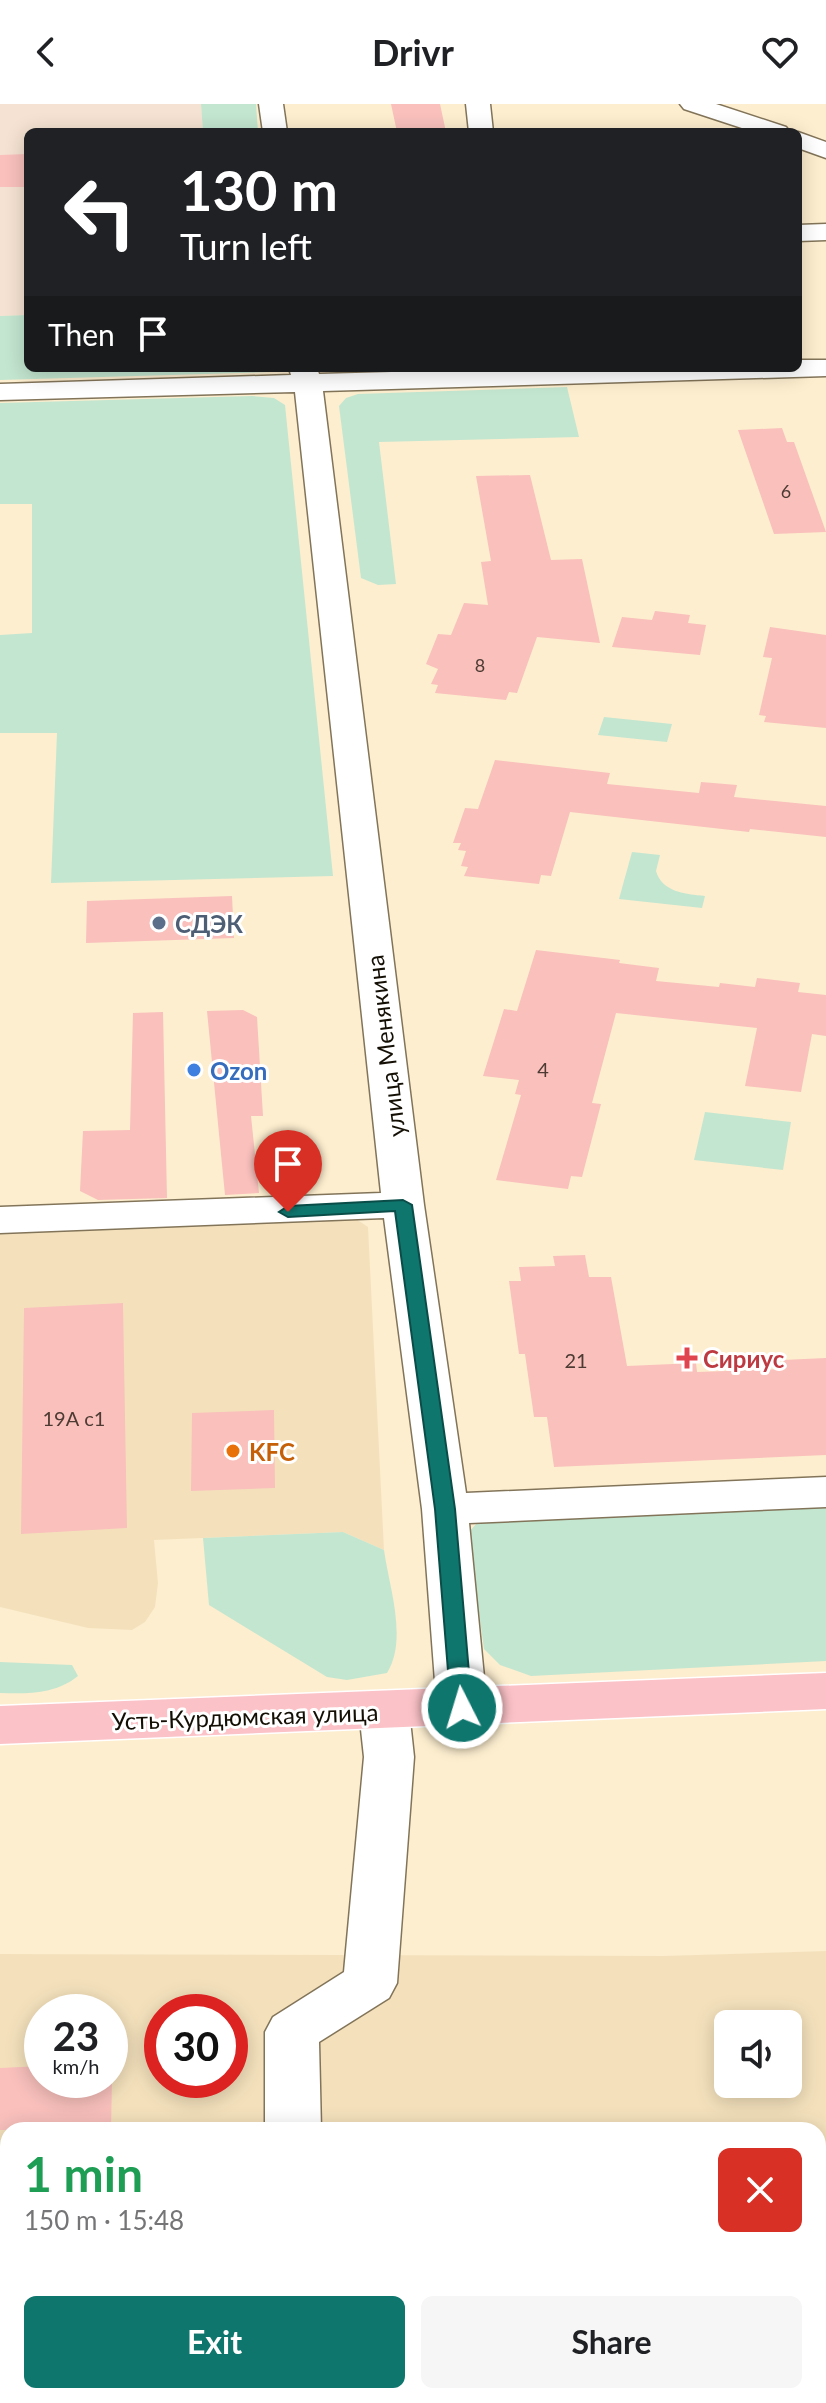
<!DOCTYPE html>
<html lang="en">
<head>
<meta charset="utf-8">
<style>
  body { margin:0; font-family:Lato,sans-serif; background:#f6f6f6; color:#202124; height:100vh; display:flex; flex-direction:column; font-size:30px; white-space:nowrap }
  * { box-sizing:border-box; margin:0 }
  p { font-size:26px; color:#757577 }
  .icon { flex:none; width:44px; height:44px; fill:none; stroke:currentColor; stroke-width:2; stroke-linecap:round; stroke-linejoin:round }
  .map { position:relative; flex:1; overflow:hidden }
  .side { position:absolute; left:0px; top:2018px; width:826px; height:282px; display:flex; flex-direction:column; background:#fff; border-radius:24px 24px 0 0; box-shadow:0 4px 20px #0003 }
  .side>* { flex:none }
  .banner { position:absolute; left:24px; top:24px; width:778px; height:244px; border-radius:12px; box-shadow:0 4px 20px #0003; background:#202124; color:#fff; overflow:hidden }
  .buttons { position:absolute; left:714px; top:1906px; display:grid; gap:16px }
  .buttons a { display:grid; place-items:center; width:88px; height:88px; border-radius:12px; background:#fff; box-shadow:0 4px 20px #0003; font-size:40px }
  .speed { position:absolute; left:24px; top:1890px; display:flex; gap:16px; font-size:40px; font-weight:700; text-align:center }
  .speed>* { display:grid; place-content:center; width:104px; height:104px; border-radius:50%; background:#fff; box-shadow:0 4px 20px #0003; line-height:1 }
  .speed small { font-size:20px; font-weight:400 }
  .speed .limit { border:12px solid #d22; background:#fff; color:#111 }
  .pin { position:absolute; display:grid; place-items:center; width:68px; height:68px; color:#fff; margin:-82px -34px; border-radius:50% 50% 50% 0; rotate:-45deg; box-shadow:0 0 8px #0007 }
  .pin .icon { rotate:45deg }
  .me { position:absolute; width:88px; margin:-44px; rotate:355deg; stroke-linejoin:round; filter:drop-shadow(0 0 6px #0008) }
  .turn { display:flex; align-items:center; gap:28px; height:168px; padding:0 24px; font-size:36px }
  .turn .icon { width:104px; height:104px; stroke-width:2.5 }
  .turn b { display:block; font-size:56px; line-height:68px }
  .then { display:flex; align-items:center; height:76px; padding:0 24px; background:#0003; gap:16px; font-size:30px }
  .round { display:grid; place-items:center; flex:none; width:84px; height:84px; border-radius:12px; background:#f6f6f6 }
  .headline { display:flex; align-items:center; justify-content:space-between; height:136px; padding:0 24px }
  h1 { font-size:48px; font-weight:700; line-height:60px; color:#1e9e55 }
  .button { display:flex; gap:16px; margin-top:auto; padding:16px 24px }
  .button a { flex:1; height:92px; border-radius:12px; background:#0f766e; color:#fff; font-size:32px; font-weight:700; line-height:92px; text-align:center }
  .button a+a { background:#f6f6f6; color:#202124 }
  header { display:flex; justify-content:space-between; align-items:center; height:104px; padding:0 24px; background:#fff; font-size:36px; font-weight:700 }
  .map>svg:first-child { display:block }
</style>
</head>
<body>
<header><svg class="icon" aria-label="back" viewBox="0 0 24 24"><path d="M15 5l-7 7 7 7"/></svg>Drivr<svg class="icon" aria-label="heart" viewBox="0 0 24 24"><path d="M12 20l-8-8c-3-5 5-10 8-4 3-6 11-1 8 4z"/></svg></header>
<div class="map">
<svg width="826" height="2299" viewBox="0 0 826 2299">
  <rect width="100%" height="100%" fill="#fdeecf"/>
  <path fill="#f4e1bc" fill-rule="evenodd" d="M356,1115L368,1123L384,1446L343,1428L154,1436L158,1479L155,1503L145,1518L132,1526L88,1524L0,1503V1126Z
    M826,1847V2299H0V1850L663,1852ZM42,1908H110V1976H42ZM162,1908H230V1976H162ZM728,1920H788V1980H728ZM8,2026H818V2292H8Z"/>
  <path fill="#f5e2d2" d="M0,0H201L203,28H28V211L0,212Z"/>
  <path fill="#c3e6d0" d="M201,0H256L258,28H203Z
    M28,211V264H277L270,268L0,276V212Z
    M567,283L579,333L379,338L396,480L378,481L361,474L339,302L346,294L358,290Z
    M252,292L274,294L285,301L333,772L51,779L57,629H0V531L32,529V400H0V299Z
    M604,613L672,620L667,638L598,631Z
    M632,748L660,751L656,767C662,788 685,790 705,792L702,804L619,795Z
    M705,1008L791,1018L783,1066L694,1056Z
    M826,1398V1557L531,1572L500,1561L484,1545L468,1429L478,1418Z
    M343,1428L384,1446C389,1483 408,1535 387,1569L347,1576L327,1573L209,1501L203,1434Z
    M0,1558L72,1561L78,1572C56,1590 28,1590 0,1589Z"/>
  <path fill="#f9c0bc" d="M391,0H440L446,28H397Z
    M28,50V83H0V51Z
    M782,324L787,338H794L826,428L774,430L738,326Z
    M530,371L551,456L582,455L600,539L537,533L517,589L509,588L506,596L435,589L438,581L431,580L438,565L426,560L438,530L451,531L464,499L488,501L481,458L491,457L476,372Z
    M655,507L690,511L688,519L706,521L700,551L612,543L622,513L652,516Z
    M770,523L826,531V624L764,618L766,612L759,611L772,554L763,553Z
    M495,656L610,669L607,680L699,689L701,678L737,681L734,693L826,702V733L750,725L749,728L570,708L551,772L541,771L539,780L464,772L468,763L461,762L466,747L458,746L461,739H453L465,704L478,705Z
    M232,792L234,834L86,839L87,797Z
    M536,846L620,856L619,859L659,864L656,877L719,883L720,879L755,883L757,874L800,879L798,888L826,891V932L812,930L801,988L745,982L757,924L616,909L592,999L601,1000L582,1073L571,1072L568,1085L496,1076L521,991L515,990L519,976L483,972L504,905L517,907Z
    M243,906L257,913L263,1012H251L259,1089L225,1091L207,907Z
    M163,908L167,1094L98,1096L80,1087L83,1027L130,1026L133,909Z
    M585,1151L589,1173H611L627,1262L696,1259L697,1268L785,1265L783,1256L826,1254V1351L554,1363L547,1313H534L525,1250H519L509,1177H521L519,1163L555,1162L553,1152Z
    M123,1199L127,1424L21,1430L24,1204Z
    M274,1306L275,1384L191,1387L192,1309Z
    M42,1962V1976H112L111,2026H0V1964Z"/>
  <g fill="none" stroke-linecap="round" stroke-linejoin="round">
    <defs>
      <path id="minor" d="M259,0H283L287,28H263Z
        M466,0H490L493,28H469Z
        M680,0H716L786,23L790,28H754L684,5Z
        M797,28H798L826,38V54L798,44Z
        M826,120V136L798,137V121Z
        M798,256H826V272L323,287L424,1101L466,1389L826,1373V1403L469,1419L487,1604L479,1617L462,1622L445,1617L437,1604L422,1405L384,1114L0,1129V1103L381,1089L295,288L0,296V280L291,271L289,264H317L319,270L538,264H798Z
        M384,1589L401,1594L409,1607L414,1653L397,1879L389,1894L319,1938L321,2026H265V1928L273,1913L344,1868L364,1653L359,1607L367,1594Z
        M266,2292H326V2299H266Z"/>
      <path id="primary" d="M826,1569V1605L0,1640V1602Z"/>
    </defs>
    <use href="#minor" stroke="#827459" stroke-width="3"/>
    <use href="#primary" stroke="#fff" stroke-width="3"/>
    <use href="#minor" fill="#fff" fill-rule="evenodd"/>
    <use href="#primary" fill="#fbc2c7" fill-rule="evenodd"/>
  </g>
  <path fill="#0f766e" stroke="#0a4d48" stroke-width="2" d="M403,1096L412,1101L455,1405L472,1604L469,1609H454L451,1604L435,1405L395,1107L288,1113L279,1108L288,1102Z"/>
  <circle fill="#5c6f8a" stroke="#fff" stroke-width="3" cx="159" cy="819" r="8"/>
  <circle fill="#3f7fe0" stroke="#fff" stroke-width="3" cx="194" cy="966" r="8"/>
  <path fill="#e0444e" stroke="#fff" stroke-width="3" d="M683 1242h8v8h8v8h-8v8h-8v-8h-8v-8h8z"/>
  <circle fill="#e8710a" stroke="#fff" stroke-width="3" cx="233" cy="1347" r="8"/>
  <g text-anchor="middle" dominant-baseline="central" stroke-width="6" stroke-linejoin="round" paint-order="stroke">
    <g font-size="18" fill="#4d3b33">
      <text x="786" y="387">6</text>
      <text x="480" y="561">8</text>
    </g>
    <g font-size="20" fill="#4d3b33">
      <text x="543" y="965">4</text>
      <text x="576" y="1256">21</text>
      <text x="74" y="1314">19А с1</text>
    </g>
    <g font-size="24" font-weight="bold" fill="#4e5e75" stroke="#fff" text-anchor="start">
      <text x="175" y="819">СДЭК</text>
    </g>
    <g font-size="24" fill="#140f05" stroke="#fff">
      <text transform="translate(385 942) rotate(-97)">улица Менякина</text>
      <text transform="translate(245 1612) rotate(-2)">Усть-Курдюмская улица</text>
    </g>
    <g font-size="24" font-weight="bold" fill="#366cbe" stroke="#fff" text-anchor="start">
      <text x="210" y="966">Ozon</text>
    </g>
    <g font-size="24" font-weight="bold" fill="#be3a42" stroke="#fff" text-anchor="start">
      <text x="703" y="1254">Сириус</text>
    </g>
    <g font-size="24" font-weight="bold" fill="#c56008" stroke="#fff" text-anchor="start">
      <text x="249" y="1347">KFC</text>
    </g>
  </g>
</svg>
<div class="buttons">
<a><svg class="icon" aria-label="sound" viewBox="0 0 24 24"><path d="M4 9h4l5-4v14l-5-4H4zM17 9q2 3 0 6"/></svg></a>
</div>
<div class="speed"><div>23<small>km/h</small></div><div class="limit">30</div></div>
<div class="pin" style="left:288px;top:1108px;background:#d93025"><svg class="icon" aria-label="arrive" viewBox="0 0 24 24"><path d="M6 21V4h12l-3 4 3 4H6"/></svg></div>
<svg class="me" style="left:462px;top:1604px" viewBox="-20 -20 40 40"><circle r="17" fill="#0f766e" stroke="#fff" stroke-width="3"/><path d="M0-11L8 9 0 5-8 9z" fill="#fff"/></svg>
<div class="banner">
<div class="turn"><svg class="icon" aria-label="left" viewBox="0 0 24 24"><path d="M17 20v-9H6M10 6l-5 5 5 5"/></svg><div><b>130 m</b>Turn left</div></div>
<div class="then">Then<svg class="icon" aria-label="arrive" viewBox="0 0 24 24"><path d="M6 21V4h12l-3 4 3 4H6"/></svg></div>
</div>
<section class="side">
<div class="headline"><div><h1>1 min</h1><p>150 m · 15:48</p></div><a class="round" style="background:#d93025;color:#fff"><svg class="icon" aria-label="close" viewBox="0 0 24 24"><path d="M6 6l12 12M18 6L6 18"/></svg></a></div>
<div class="button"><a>Exit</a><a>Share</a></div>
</section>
</div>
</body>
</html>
